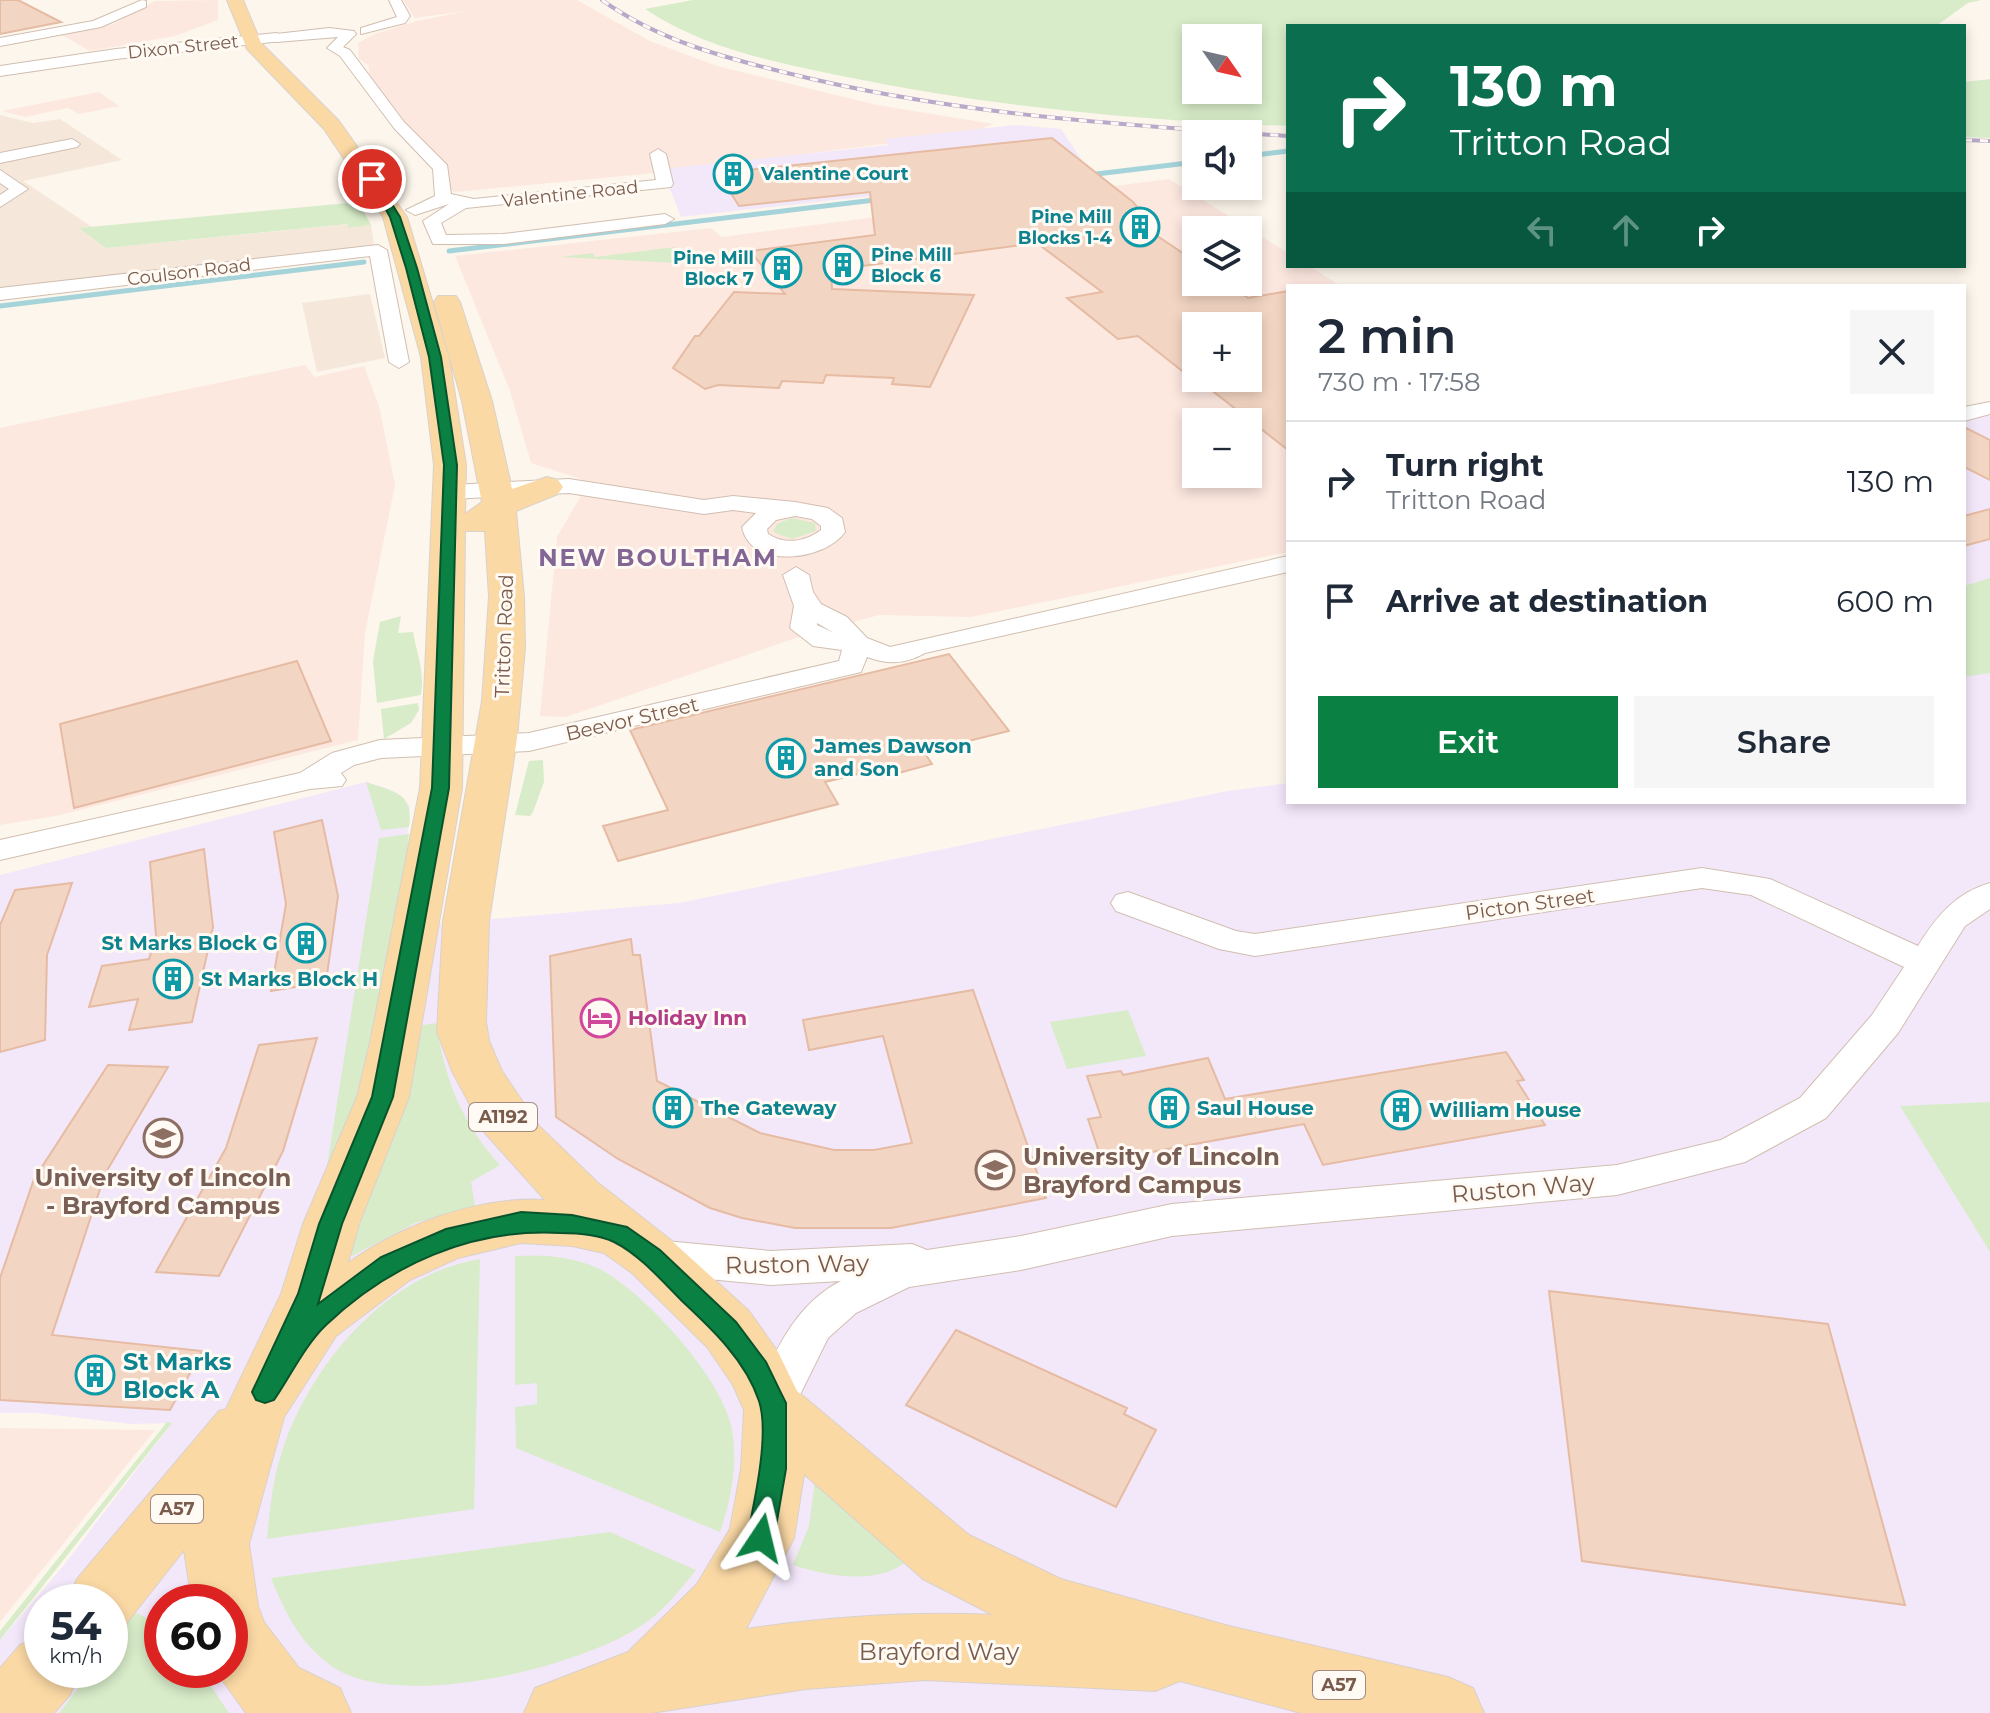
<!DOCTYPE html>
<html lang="en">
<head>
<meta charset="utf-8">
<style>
  body { margin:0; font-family:Montserrat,sans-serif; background:#f6f6f7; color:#1f2937; height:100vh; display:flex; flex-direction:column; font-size:30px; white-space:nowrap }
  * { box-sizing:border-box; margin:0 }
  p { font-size:26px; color:#747a83 }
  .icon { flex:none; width:44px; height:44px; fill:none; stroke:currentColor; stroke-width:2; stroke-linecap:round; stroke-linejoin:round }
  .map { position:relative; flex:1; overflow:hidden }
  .sheet { position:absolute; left:1286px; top:284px; width:680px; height:520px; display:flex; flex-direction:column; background:#fff; border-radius:0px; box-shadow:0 4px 12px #0003 }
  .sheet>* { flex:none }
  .hud { position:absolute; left:1286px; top:24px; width:680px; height:244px; border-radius:0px; box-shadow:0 4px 12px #0003; background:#0b6e4f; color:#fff; overflow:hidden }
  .needle { width:52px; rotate:124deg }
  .fabs { position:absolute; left:1182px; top:24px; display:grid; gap:16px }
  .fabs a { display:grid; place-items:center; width:80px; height:80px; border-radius:0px; background:#fff; box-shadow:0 4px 12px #0003; font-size:40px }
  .speed { position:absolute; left:24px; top:1584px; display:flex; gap:16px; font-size:40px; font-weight:700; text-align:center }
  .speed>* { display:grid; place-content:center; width:104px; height:104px; border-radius:50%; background:#fff; box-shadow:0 4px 12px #0003; line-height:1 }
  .speed small { font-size:20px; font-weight:400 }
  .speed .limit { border:12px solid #d22; background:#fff; color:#111 }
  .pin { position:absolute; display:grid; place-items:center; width:68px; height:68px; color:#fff; margin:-34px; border:4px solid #fff; border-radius:50%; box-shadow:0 2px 8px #0007 }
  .me { position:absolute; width:88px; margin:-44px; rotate:10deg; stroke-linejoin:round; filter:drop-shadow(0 0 6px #0008) }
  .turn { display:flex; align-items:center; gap:28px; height:168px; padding:0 32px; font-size:36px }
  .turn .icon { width:104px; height:104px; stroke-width:2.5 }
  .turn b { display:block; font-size:56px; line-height:68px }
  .lanes { display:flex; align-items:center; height:76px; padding:0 32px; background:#0003; justify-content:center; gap:40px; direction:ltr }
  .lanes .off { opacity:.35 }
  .round { display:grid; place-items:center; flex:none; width:84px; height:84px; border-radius:0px; background:#f6f6f7 }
  .head { display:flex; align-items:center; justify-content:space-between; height:136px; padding:0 32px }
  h1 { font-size:48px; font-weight:600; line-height:60px }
  .button { display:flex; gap:16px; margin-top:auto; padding:16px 32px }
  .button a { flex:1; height:92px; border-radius:0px; background:#0b8043; color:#fff; font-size:32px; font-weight:600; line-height:92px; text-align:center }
  .button a+a { background:#f6f6f7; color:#1f2937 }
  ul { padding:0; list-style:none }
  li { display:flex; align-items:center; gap:24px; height:120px; padding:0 32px; border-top:2px solid #e0e1e3 }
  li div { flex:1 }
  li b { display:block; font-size:30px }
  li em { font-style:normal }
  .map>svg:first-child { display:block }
</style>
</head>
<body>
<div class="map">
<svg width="1990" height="1713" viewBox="0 0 1990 1713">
  <rect width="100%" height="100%" fill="#fdf6ec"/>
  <path fill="#f5e8da" d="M0,115L33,123L60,119L122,160L23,181L92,227L81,228L106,248L349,224V228L371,225L374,245L0,290Z
    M370,294L385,358L317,372L302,303Z"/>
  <path fill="#fde8e0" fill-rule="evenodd" d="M218,0V20L175,36L90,51L62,35L113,24L155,1Z
    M403,0H577L650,41L717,66L877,105L993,124L972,133L644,174L455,192L448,189L412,132L369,76V66L359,59L358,43L375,34L417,21L467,11L415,18Z
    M99,92L119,106L79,114L68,108L25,117L2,111Z
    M1169,179L1288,253V266H1309L1341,286H1288V552L971,617L879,615L796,638L566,717L540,716L557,537L583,492L581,479L531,463L510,391L455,256L711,228L721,237ZM1196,230H1248V282H1196ZM1196,326H1248V378H1196ZM1196,422H1248V474H1196Z
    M305,365L315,377L364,366L379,406L395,485L365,633L358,740L56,816L0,825V428Z
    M0,1428L155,1430L0,1622Z"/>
  <path fill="#f3e8fa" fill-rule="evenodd" d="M1016,125L1061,129L1090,172L681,217L662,169L889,145L885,139Z
    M1979,411L1990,416V1713H0V1640L64,1565L172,1423L130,1424L37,1413H0V875L366,782L389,789L410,806L399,927L679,903L1228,791L1288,783V802H1964V414ZM42,1602H110V1670H42ZM162,1602H230V1670H162Z"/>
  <path fill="#d8ecc9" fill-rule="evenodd" d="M693,0H1981L1968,3L1936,26H1288V126C1142,121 995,107 852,78C781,64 707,50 645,9ZM1196,38H1248V90H1196Z
    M1990,79V138L1964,137V82Z
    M359,202L371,225L349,228L348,224L106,248L79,228Z
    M675,247L677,263L560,257L593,253L595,257Z
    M792,518L815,523L816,531L792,539L773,532L777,524Z
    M1990,578V673L1964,677V586Z
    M401,616L398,633L413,632C417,654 425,673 421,695L377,703L373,661L380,622Z
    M418,703L419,710L411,723L384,739L381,709Z
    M543,760L544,782L533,812L530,816L515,815L529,761Z
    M366,782C394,792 414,792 409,827L381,830Z
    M409,834L405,882L368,1070L324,1185L379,838Z
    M1128,1010L1146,1056L1067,1069L1050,1022Z
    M436,1023C446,1082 460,1120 500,1165L471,1182L475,1206L415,1223L352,1256L339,1253L417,1026Z
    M1990,1102V1252L1900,1106Z
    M515,1256C546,1254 583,1257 610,1275C652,1302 724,1381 732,1430C738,1465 731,1500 720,1532L516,1448L515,1407L537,1404V1383L515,1385Z
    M480,1259L474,1509L267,1539C270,1507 273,1474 285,1443C315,1360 388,1274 480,1259Z
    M167,1422L172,1423L0,1640V1631Z
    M816,1473L907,1561C877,1586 826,1576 793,1565L809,1526Z
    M610,1532L696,1570C680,1590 663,1612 641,1626C577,1668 400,1712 333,1667C301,1645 285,1613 271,1578Z
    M134,1612L162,1625V1670H200L229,1713H59L92,1670H110V1646Z"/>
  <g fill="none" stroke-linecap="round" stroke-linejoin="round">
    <path stroke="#a5d3da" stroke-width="5" d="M1248,156L1288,151
      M1088,175L1196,162
      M449,251L883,199
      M0,306L364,262"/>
  </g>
  <path fill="#f3d5c3" stroke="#e6bba3" stroke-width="2" d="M0,0H18L61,22L0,34Z
    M1052,138L1133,202L1155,228L1147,229L1196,262V282H1225L1248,298L1288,291V450L1196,378H1248V326H1196V382L1138,336L1118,339L1067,298L1102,292L1037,243L831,270L832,289L974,295L930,387L892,384L894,378L826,375L823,383L782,381L779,388L718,385L705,389L673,368L695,336H699L734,292L785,294L750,251L875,235L870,192L739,206L718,173Z
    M1964,427L1990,440V480L1964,467Z
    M1990,509V539L1964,546V516Z
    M949,654L1009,731L924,752L932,764L880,778L875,770L825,782L838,804L618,861L603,826L668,810L630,730Z
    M297,661L331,741L74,808L60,724Z
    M322,820L338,896L326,982L271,991L286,904L274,832Z
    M204,849L213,927L192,1022L129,1030L138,999L89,1007L102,966L149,959L156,936L150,862Z
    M72,883L47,955L45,1040L0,1052V925L15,890Z
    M631,939L633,955H640L657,1081L760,1133L834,1150H874L912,1143L883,1036L809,1050L803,1020L973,990L1046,1198L891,1228H795L742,1218L710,1208L618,1159L556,1117L550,956Z
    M317,1038L283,1151L219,1276L156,1272L226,1148L259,1045Z
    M1506,1052L1524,1080L1517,1081L1545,1125L1323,1165L1304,1124L1102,1161L1088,1119L1101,1117L1087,1076L1121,1071L1123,1075L1208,1058L1225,1099Z
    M108,1065L168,1067L105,1174L52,1335L202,1351L170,1410L0,1400V1278L34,1179Z
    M1549,1291L1828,1324L1905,1605L1582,1561Z
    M956,1330L1127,1408L1124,1414L1156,1430L1116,1507L906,1405Z"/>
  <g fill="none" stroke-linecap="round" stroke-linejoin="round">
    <defs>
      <path id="minor" d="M142,0L146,1V7L101,27L0,46V38L93,21Z
        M389,0H401L410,16L405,23L361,34V28L397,17Z
        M329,28L354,31L356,34L343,47L350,50L404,122L447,165L451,194L474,199L656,180L650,154L658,149L666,154L673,184L671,187L466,208L441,223L446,235L503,234L665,214L674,219L665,224L503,244H433L423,221L449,204L415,215L406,210L435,196L433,169L394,128L340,56L327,48L338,37L276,42L269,38L276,34Z
        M72,139L80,144L77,147L0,163V153Z
        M0,170L28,189L0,207V195L9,189L0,183Z
        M378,245L387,250L409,362L399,368L389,362L370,256L0,300V288Z
        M1990,402V414L1964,421V407Z
        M569,479L704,500L733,496L795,502L828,508L842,518L845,532C825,561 750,570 742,527L756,513L733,510L704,514L569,493L450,499L438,492L450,485ZM795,516L812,519L821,526V530C805,542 785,545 768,534L767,529L776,520Z
        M1288,556V572L925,653C905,664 889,665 867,657L861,672L529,751L381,758L354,765L341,773L346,780L342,786L310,789L0,860V840L300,773L332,753L380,740L529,733L839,661L842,650L813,646L790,628L794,606L783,575L796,567L809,575L813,592L821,604L847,617L867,638L890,647ZM817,623L834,633L817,625Z
        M1702,868L1770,879L1918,946C1936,917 1955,893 1990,883V909L1965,926L1898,1033L1826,1118L1745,1162L1617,1195L1172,1236L1021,1270L909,1287L856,1313L828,1338L789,1417L773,1423L757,1417L751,1403C773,1357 793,1305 841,1281L771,1285L655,1274L640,1269L634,1257L640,1245L655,1240L771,1251L912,1244L927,1250L1021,1236L1172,1204L1617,1165L1721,1140L1800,1098L1872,1015L1904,967L1751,895L1702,888L1255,956L1219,949L1116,911L1111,903L1116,895L1128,892L1236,931L1255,934Z"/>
      <path id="tertiary" d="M276,33L282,35V41L116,59L0,76V66L116,49Z"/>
      <path id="primary" d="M227,0H243L261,43L339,121L407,217L449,357L466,465L465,514L482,502L481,498L462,401L434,302L438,296H456L460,302L492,401L512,489L547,477L558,480L563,487L558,494L516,511L524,597L525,648L517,738L489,921L486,1022L489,1041L502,1071L539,1126L597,1182L672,1241L749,1311L778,1352L797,1391L969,1535L1061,1579L1229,1626L1448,1677L1473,1688L1484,1713H1301L1180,1681L1155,1691L925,1680L806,1689L651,1713H524L535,1688L628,1652L697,1584L730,1529L741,1469L744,1410L733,1385L707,1347L632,1273L604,1253L572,1246L521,1243L458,1258L410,1280L336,1336L284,1417L249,1544L258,1606L264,1622L299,1668L340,1688L351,1713H246L215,1670H230V1602H192L184,1550L125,1625L110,1631V1602H67L77,1579L219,1411L226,1409L281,1294L303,1224L357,1097L370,1043L420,788L434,465L421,357L383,217L324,129L247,49ZM465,531H485L489,597L482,701L443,921L437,1032L452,1071L485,1133L545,1200C478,1196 401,1225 348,1263L359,1224L409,1097L462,788ZM804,1474L923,1579L993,1615C910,1611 828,1617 746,1629L794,1538Z
        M42,1636V1670H80L70,1695L54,1713H0V1668L20,1645Z"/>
    </defs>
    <use href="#minor" stroke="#d1beb0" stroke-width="2"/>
    <use href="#tertiary" stroke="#d1beb0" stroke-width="2"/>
    <use href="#primary" stroke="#dad1cd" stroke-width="2"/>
    <use href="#minor" fill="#fff" fill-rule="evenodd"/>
    <use href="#tertiary" fill="#fff" fill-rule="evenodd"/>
    <use href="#primary" fill="#fbd9a5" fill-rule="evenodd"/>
    <defs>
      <path id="rail" d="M602,0C658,40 722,57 787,73C951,114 1120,125 1288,136
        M1964,140L1990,141"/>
    </defs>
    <use href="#rail" stroke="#b9a8c9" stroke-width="4"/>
    <use href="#rail" stroke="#fffaf3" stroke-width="3" stroke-dasharray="8" stroke-linecap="butt"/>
  </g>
  <path fill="#0b8043" stroke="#07532c" stroke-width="2" d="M368,177H375L400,217L417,268L441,357L457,465L449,788L393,1097L342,1224L318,1304L381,1257L446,1229L521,1212L572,1215L627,1227L660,1250L736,1322L766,1362L782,1395L786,1403V1469L774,1538L770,1547L761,1551L751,1547L747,1538C754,1503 770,1434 759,1401C746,1361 712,1329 682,1301C662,1281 640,1255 614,1242C599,1235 576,1233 560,1233C472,1228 389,1265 326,1325C305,1345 290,1377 274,1400L265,1403L256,1400L252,1392L298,1294L319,1224L372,1097L432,788L444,465L429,357L406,268L390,217Z"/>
  <defs>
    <symbol id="building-ring" viewBox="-11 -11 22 22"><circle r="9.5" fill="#fffaf3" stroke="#0f9aa8" stroke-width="1.5"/><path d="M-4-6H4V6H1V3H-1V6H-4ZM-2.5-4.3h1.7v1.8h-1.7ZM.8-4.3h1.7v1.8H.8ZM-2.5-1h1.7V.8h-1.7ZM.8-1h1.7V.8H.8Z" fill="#0f9aa8"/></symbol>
    <symbol id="hotel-ring" viewBox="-11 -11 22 22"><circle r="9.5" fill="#fffaf3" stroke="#d1479c" stroke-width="1.5"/><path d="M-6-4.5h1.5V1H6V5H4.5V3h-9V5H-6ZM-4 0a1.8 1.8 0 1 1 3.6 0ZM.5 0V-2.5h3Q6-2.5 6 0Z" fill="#d1479c"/></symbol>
    <symbol id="university-ring" viewBox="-11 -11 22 22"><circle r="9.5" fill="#fffaf3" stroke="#8d6e63" stroke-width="1.5"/><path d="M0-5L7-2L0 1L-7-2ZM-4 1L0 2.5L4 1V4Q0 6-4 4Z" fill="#8d6e63"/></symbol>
  </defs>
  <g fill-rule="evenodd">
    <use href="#building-ring" x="711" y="152" width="44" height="44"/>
    <use href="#building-ring" x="1118" y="205" width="44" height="44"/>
    <use href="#building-ring" x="821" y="243" width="44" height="44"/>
    <use href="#building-ring" x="760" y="246" width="44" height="44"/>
    <use href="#building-ring" x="764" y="736" width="44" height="44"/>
    <use href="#building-ring" x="284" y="921" width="44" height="44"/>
    <use href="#building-ring" x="151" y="957" width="44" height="44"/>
    <use href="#hotel-ring" x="578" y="996" width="44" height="44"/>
    <use href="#building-ring" x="651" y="1086" width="44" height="44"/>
    <use href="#building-ring" x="1147" y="1086" width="44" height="44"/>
    <use href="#building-ring" x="1379" y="1088" width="44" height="44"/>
    <use href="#university-ring" x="141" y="1116" width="44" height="44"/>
    <use href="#university-ring" x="973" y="1148" width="44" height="44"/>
    <use href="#building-ring" x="73" y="1353" width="44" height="44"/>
  </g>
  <g text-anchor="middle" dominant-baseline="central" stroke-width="6" stroke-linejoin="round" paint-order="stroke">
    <g font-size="18" fill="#7a5c4d" stroke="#fffaf3">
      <text transform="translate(183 47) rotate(-6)">Dixon Street</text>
      <text transform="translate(570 194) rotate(-6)">Valentine Road</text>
      <text transform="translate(189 272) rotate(-7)">Coulson Road</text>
    </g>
    <g font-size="18" font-weight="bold" fill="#0d838f" stroke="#fffaf3" text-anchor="start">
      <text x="761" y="174">Valentine Court</text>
      <text x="1112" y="217" text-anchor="end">Pine Mill<tspan x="1112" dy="21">Blocks 1-4</tspan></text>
      <text x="871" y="255">Pine Mill<tspan x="871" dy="21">Block 6</tspan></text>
      <text x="754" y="258" text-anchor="end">Pine Mill<tspan x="754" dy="21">Block 7</tspan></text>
    </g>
    <g fill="#fffaf3" stroke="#a28b7f" stroke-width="2">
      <rect x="469" y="1103" width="68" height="28" rx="6"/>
      <rect x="151" y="1495" width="52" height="28" rx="6"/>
      <rect x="1313" y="1671" width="52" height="28" rx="6"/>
    </g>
    <g font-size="18" font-weight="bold" fill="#7a5c4d">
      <text x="503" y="1117">A1192</text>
      <text x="177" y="1509">A57</text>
      <text x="1339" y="1685">A57</text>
    </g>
    <g font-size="20" fill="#7a5c4d" stroke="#fffaf3">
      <text transform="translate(504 636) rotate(-88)">Tritton Road</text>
      <text transform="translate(632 719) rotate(-13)">Beevor Street</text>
      <text transform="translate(1530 904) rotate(-8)">Picton Street</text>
    </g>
    <g font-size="20" font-weight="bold" fill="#0d838f" stroke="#fffaf3" text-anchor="start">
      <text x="814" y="746">James Dawson<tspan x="814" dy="23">and Son</tspan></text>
      <text x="278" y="943" text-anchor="end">St Marks Block G</text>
      <text x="201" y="979">St Marks Block H</text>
      <text x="701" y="1108">The Gateway</text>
      <text x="1197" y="1108">Saul House</text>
      <text x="1429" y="1110">William House</text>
    </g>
    <g font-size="20" font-weight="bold" fill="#b23c85" stroke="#fffaf3" text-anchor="start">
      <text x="628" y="1018">Holiday Inn</text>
    </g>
    <g font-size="24" font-weight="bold" letter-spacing="2" fill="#846695" stroke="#fffaf3">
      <text x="658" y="557">NEW BOULTHAM</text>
    </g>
    <g font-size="24" font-weight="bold" fill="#785e54" stroke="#fffaf3" text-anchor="start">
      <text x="1023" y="1156">University of Lincoln<tspan x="1023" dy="28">Brayford Campus</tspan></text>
      <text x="163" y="1177" text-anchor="middle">University of Lincoln<tspan x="163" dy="28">- Brayford Campus</tspan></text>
    </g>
    <g font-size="24" fill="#7a5c4d" stroke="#fffaf3">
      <text transform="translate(1523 1188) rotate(-5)">Ruston Way</text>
      <text transform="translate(797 1264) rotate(-1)">Ruston Way</text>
      <text x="939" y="1651">Brayford Way</text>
    </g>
    <g font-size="24" font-weight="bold" fill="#0d838f" stroke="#fffaf3" text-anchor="start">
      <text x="123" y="1361">St Marks<tspan x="123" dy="28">Block A</tspan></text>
    </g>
  </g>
</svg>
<div class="fabs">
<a><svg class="needle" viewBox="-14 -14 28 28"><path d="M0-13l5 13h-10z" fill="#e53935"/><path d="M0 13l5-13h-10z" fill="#747a83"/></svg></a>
<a><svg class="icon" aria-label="sound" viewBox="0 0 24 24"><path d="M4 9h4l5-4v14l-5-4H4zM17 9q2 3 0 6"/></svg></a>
<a><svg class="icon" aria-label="layers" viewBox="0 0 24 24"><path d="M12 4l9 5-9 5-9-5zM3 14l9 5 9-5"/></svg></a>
<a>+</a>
<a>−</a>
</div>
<div class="speed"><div>54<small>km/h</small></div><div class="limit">60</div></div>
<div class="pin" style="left:372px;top:179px;background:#d93025"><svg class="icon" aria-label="arrive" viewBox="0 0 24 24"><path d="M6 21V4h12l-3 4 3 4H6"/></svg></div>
<svg class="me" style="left:761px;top:1538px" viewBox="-20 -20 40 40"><path d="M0-17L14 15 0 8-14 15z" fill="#0b8043" stroke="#fff" stroke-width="4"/></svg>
<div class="hud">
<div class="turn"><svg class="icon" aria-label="right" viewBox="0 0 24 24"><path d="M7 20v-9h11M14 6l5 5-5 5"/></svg><div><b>130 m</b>Tritton Road</div></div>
<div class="lanes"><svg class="icon off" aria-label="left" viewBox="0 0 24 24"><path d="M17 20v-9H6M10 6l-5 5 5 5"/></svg><svg class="icon off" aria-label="ahead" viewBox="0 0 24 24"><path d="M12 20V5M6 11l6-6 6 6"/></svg><svg class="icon" aria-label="right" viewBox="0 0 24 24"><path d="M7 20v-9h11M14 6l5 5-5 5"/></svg></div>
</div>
<section class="sheet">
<div class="head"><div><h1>2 min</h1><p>730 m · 17:58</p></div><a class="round"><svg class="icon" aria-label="close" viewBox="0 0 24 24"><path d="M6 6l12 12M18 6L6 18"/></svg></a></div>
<ul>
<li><svg class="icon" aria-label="right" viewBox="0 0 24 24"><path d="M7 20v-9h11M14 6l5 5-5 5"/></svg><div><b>Turn right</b><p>Tritton Road</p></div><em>130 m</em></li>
<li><svg class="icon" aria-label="arrive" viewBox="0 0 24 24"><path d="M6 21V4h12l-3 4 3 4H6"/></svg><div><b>Arrive at destination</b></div><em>600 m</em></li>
</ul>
<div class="button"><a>Exit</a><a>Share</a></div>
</section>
</div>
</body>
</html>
